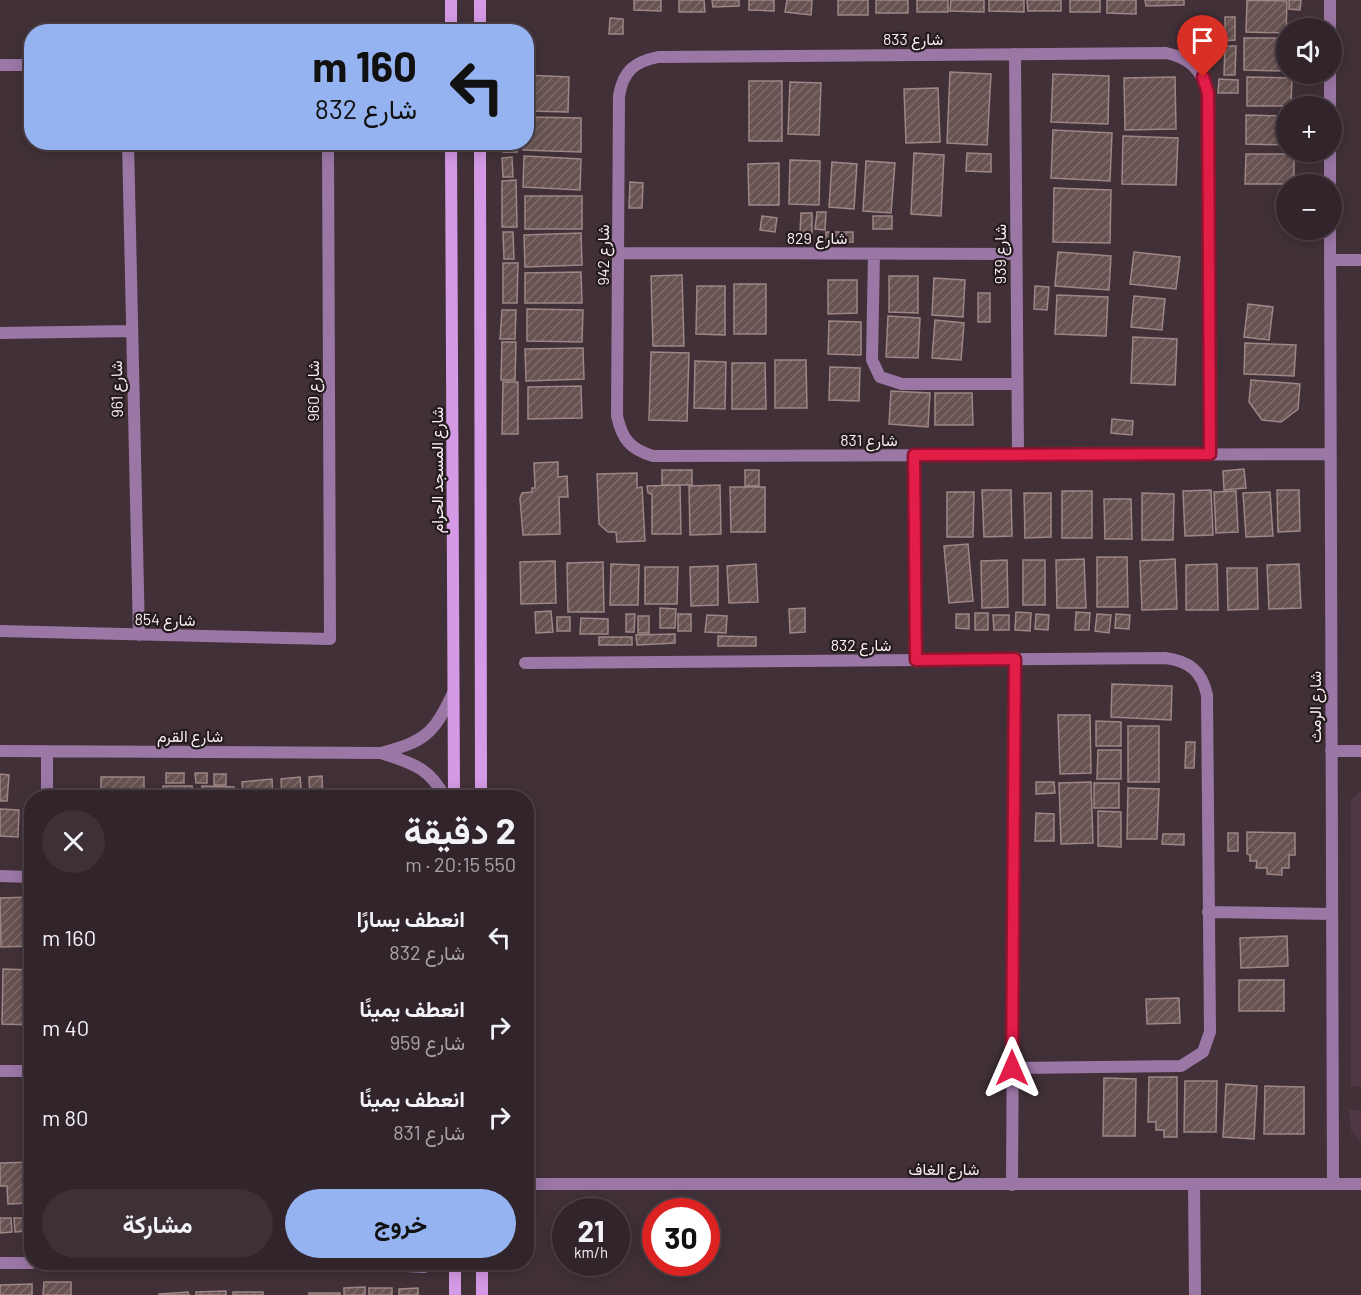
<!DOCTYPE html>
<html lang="ar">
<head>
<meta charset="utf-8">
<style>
  body { margin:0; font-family:Barlow,Vazirmatn,sans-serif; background:#3d3036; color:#f1f3f6; direction:rtl; height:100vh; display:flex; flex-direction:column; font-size:22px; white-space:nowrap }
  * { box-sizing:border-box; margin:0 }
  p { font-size:20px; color:#a8a4a8 }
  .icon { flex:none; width:33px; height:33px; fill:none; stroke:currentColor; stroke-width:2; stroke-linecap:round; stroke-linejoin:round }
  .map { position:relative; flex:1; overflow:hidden; direction:ltr }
  .sheet { position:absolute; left:24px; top:790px; width:510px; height:480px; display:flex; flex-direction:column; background:#31242a; border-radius:24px; box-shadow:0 3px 15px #0003,0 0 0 2px #4c4147; direction:rtl }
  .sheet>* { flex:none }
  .hud { position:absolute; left:24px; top:24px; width:510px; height:126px; border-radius:24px; box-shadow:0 3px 15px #0003,0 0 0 2px #4c4147; direction:rtl; background:#95b2f1; color:#111; overflow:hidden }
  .tools { position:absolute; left:1276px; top:18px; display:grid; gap:12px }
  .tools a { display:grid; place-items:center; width:66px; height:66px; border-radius:50%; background:#31242a; box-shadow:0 3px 15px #0003,0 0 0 2px #4c4147; font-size:30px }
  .speed { position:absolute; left:552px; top:1198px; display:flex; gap:12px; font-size:30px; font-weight:700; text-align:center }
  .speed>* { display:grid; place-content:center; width:78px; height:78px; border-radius:50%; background:#31242a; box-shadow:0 3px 15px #0003,0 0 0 2px #4c4147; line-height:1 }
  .speed small { font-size:15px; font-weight:400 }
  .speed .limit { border:9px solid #d22; background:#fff; color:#111 }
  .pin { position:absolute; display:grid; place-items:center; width:51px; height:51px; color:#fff; margin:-62px -26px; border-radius:50% 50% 50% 0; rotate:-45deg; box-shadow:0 0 6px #0007 }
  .pin .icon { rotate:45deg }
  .me { position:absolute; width:66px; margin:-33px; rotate:0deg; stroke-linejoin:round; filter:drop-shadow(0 0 4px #0008) }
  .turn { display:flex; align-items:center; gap:21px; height:126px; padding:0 18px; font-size:27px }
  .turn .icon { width:78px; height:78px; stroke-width:2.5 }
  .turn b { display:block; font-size:42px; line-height:51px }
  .round { display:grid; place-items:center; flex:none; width:63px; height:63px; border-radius:32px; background:#3d3036 }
  .headline { display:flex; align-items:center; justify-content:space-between; height:102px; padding:0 18px }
  h1 { font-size:36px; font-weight:700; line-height:45px }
  .button { display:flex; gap:12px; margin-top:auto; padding:12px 18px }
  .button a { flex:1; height:69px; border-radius:36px; background:#95b2f1; color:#111; font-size:24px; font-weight:700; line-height:69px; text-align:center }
  .button a+a { background:#3d3036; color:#f1f3f6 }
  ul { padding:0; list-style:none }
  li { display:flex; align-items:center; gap:18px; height:90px; padding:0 18px }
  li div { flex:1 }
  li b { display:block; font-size:22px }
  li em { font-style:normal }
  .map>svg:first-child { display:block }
</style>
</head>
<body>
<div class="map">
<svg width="1361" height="1295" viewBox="0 0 1361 1295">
  <defs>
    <pattern id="building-hatch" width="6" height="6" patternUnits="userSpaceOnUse" patternTransform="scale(1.5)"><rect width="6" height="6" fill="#675251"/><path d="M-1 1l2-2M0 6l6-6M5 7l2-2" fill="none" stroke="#7e6b6a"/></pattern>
  </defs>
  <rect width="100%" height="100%" fill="#413038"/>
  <path fill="#4f3843" d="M1361,790V1086H1351V800Z
    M1349,1110H1361V1141L1351,1131Z"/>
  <path fill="url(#building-hatch)" stroke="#9d8685" stroke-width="1.5" d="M634,0H661V11L634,10Z
    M679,0H704L705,12H679Z
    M712,0H739V6L713,7Z
    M749,0H774V11L749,10Z
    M787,0H812L811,15L785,12Z
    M838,0H868V15H838Z
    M876,0H908V13H876Z
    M917,0H948V12H917Z
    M951,0H984V12L950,11Z
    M989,0H1024V12L989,11Z
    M1027,0H1061V11H1028Z
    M1070,0H1100V12H1070Z
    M1107,0H1136V14L1107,13Z
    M1145,0H1184V5L1146,6Z
    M1247,0L1287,1L1286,33L1246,32Z
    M1289,0H1301L1300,10L1289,9Z
    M1225,17H1235V40L1225,41Z
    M610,18L623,19V34H609Z
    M1287,24H1301V28H1287Z
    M1244,38H1286L1285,71L1244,70Z
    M1225,46H1236L1235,75H1224Z
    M950,72L991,74L987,145L947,143Z
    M1053,74L1109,76L1108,124L1051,122Z
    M526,75L569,77L568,112L526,111Z
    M1175,77L1176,129L1125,130L1124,78Z
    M1247,77L1292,78L1291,106H1247Z
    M1219,79L1238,80V93H1218Z
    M749,81H782V141H749Z
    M790,82L821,83L819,135L788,134Z
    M938,88L940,142L906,143L904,89Z
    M1246,115L1287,116V145L1246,144Z
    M526,117L581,118V152L523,150V142H526Z
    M1053,130L1112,133L1110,181L1051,178Z
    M1123,136L1178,138L1176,185L1122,184Z
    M503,142H517V152H503Z
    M914,153L944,155L941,216L911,214Z
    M967,153L991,154V172L966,171Z
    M1246,154H1294V184H1245Z
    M524,156L581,159L580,190L523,187Z
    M512,157L513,177H503L502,158Z
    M790,160L820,161L819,205L789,204Z
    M866,161L895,163L891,213L863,211Z
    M832,162L857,164L854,209L829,207Z
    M779,163V205H749L748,164Z
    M516,180L517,227H502V181Z
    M630,182L643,183L642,208H629Z
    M1054,188L1111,190L1110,243L1053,242Z
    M525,196H582V229H525Z
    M817,212H826L825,230L815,229Z
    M801,213H812V234L800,233Z
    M762,216L777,218L775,232L760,230Z
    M873,216H892V229H873Z
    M503,232H513L514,259H504Z
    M826,232H853V242H826Z
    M581,233L582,265L525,267L524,235Z
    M1058,252L1111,256L1109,290L1055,286Z
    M1134,252L1180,257L1176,289L1130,284Z
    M503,263H518L517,303H503Z
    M581,272L582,303H525V273Z
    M682,275L684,346H653L651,276Z
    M889,276H918V313L889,312Z
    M934,278L965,280L963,317L932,315Z
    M828,280H857V313L828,314Z
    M734,284H766V334H734Z
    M697,286H725V335L696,334Z
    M1035,286L1049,287L1047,310L1034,309Z
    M978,293H990V322H978Z
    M1057,295L1108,297L1106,336L1055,334Z
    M1134,296L1165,299L1162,330L1131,327Z
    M1248,304L1273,307L1269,340L1244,337Z
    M527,309L583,310L582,342L527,341Z
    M502,310H516L515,339H500Z
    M888,316L920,318L918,358L886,357Z
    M935,320L964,323L961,360L932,358Z
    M829,321L861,322V355L828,354Z
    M1133,337L1177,339L1175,385L1131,383Z
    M502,342H516L515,380H501Z
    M1245,343L1296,345L1294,376L1244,374Z
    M583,348L584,379L526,381L525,349Z
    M651,352L689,353L687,421L649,420Z
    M775,360H806L807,408H775Z
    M695,361L726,362L725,409L694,408Z
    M732,363H765L766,409H732Z
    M830,367L860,368L859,401L829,400Z
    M1251,380L1300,384L1298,409L1281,422L1262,420L1249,402Z
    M503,382H518V434H502Z
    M581,386L582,418L528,419V387Z
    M891,391L930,393L928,427L889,424Z
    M935,393H972L973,425H935Z
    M1112,419L1133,421L1132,435L1111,433Z
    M558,462V477L567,476L568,497H559L560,534L523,535L520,498L522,493L532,492V488H535L534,463Z
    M1244,469L1246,488L1224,490L1223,471Z
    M662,470H692V485H662Z
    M745,470H759V486H745Z
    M637,473V488L642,487L645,541L617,542L616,532H608L599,524L597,474Z
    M680,485L681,534H652V494L648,493L647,486Z
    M720,485L721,534L690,535L689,486Z
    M730,487H765V532H731Z
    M982,490H1011L1012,536L984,537Z
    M1211,490L1213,535L1185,536L1183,491Z
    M1277,490H1299L1300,531L1278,532Z
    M1062,491H1092V538H1062Z
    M1236,491L1238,532L1216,533L1214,492Z
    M947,492H974L973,537H947Z
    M1270,492L1273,536L1246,537L1243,493Z
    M1024,493H1051V537L1025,538Z
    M1142,493L1174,494L1173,540H1142Z
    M1104,499H1131L1132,539H1105Z
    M968,544L973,601L949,603L944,546Z
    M1097,557H1127L1128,607H1097Z
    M1084,559L1086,608H1057L1056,560Z
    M1175,559L1177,609L1142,610L1140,561Z
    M1007,560L1008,607L982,608L981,561Z
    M1023,560H1045V605H1023Z
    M555,561L556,603L521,604L520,562Z
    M603,562L604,612H568L567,563Z
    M611,564L639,565L638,605H610Z
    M756,564L758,602L729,603L727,566Z
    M1217,564L1218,610H1186V565Z
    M1299,564L1301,608L1269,609L1267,565Z
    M718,566V605L691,606L690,567Z
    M645,567H678L677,604H645Z
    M1227,568H1257L1258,609L1228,610Z
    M660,608L676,609L675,628H660Z
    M805,608V632L790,633L789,609Z
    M551,611L553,632L536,633L535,612Z
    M1016,612L1031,613L1030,631L1015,630Z
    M1076,612L1090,613L1089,630H1075Z
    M975,613H988V630H975Z
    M626,614H635L634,632H626Z
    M678,614H691V631H678Z
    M956,614H969V629L956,628Z
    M1036,614L1049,615L1048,630L1035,629Z
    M1097,614L1111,615L1109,633L1095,631Z
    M1116,614L1130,615L1129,629L1115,628Z
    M707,615L727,616L726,633L705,632Z
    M993,615H1009V630H994Z
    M638,616H649V633H638Z
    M557,617H570V631H557Z
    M581,618L608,619V634H580Z
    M675,634V643L637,645L636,635Z
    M718,636L756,637V646H718Z
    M599,637H632V645H599Z
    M1112,684L1172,686L1171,720L1111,717Z
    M1058,715H1090L1091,773L1060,774Z
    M1096,721L1121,722V746H1096Z
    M1128,726H1159V782H1128Z
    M1186,742H1195L1194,768H1185Z
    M1098,750H1121V779H1097Z
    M166,773H184V783H166Z
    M195,773H207V783H196Z
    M0,774L9,775L7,801H0Z
    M214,774H226V785H214Z
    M322,776L323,798H310L309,777Z
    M101,777H144V798H101Z
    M300,777L302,798H282L281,779Z
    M272,779L273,798H243L242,782Z
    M1036,782H1054L1055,793L1036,794Z
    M1091,782L1093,843L1061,844L1059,783Z
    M1094,783H1119V808H1094Z
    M163,786H192L193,798H163Z
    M202,786L234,787V798H202Z
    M1128,788L1159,789L1157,839H1127Z
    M0,809L19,810L18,837L0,836Z
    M1098,811L1121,812V847L1098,846Z
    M1036,813L1054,814V841H1035Z
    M1247,832L1295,833V855H1289V868H1282V875L1267,874V868H1256L1257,861H1250V855L1247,854Z
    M1228,833H1238V851H1228Z
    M1163,834H1184V845L1162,844Z
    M31,897L32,946L1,947L0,898Z
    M1287,936L1288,966L1241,968L1240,938Z
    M3,969L32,970L31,1025L2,1024Z
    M1239,980H1284V1011H1239Z
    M1179,998L1180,1023L1147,1024L1146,999Z
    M1149,1077H1177V1137H1164V1130H1156V1122H1148Z
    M1104,1078L1136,1079L1135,1136H1103Z
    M1185,1081H1217L1216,1132H1184Z
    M1226,1084L1257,1086L1254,1139L1223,1137Z
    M1265,1086L1304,1087V1134H1264Z
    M32,1162V1203L8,1204L7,1186H0V1163Z
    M0,1218H11L12,1232L0,1233Z
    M14,1218H27L28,1231L15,1232Z
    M44,1282H71V1295H43Z
    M32,1284V1295H0V1285Z
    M365,1287V1295H344V1288Z
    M369,1288H392V1295H369Z
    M418,1288V1295H399V1289Z
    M226,1291V1295H196V1292Z
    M188,1292L189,1295H159V1294Z
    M233,1292H263V1295H233Z
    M309,1293H340V1295H309Z"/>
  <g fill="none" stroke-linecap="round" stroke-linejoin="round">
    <path stroke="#9b77a6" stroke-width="12" d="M1330,28V0
      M1015,54L1018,455
      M0,65H32
      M1330,74V106
      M128,142L139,635
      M1330,152V184
      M1330,230L1333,1184
      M619,253L1016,254
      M874,254L872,360L880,377L902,384H1017
      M1330,260H1361
      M0,333L131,331
      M1210,454L1208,93C1201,69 1190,58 1166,53L658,57C634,62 623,71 619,96L617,416C622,439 630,449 653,456C878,455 1104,454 1330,454
      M914,455L916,660
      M0,631L330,639L328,142
      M525,663L1165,658C1189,661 1202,671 1207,695L1210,1032L1203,1052L1181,1066L1012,1068
      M0,751L381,753C425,741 433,735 453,693
      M47,751V798
      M1331,751H1361
      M381,753C411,763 430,767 445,798
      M0,876L32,877
      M1208,912L1332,914
      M0,1071H32
      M526,1184H1361
      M1012,1185L1015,659
      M1194,1185L1195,1295
      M0,1263H32
      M347,1263L424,1267"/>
    <path stroke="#d49ae5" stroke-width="12" d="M451,0V32
      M480,32V0
      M451,142L454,798
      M480,142L481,798
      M455,1263V1295
      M482,1263V1295"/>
  </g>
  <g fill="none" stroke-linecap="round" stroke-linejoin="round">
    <defs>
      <path id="route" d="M1012,1068L1015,659L916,660L914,455L1210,454L1208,93L1203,77"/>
    </defs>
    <use href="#route" stroke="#92132f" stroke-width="15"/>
    <use href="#route" stroke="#e11d48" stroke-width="10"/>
  </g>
  <g text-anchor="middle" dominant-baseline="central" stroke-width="4.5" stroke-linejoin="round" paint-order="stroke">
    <g font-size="16" fill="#faeef3" stroke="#231b1e">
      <text x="913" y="38">شارع 833</text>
      <text x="817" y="237">شارع 829</text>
      <text transform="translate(999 254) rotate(-90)">شارع 939</text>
      <text transform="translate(602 255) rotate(-90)">شارع 942</text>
      <text transform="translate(116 389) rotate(-91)">شارع 961</text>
      <text transform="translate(312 391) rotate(-90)">شارع 960</text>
      <text x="869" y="439">شارع 831</text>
      <text transform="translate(436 470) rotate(-90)">شارع المسجد الحرام</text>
      <text transform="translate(165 619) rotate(1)">شارع 854</text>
      <text x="861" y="644">شارع 832</text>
      <text transform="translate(1314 707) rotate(-90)">شارع الرمث</text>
      <text x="190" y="735">شارع القرم</text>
      <text x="944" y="1168">شارع الغاف</text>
    </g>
  </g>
</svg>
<div class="tools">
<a><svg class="icon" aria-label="sound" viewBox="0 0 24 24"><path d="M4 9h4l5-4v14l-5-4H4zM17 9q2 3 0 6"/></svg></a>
<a>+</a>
<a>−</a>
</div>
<div class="speed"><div>21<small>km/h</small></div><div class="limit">30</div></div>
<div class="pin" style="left:1203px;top:77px;background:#d93025"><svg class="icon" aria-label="arrive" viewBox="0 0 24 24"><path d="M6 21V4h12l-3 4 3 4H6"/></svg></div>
<svg class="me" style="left:1012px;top:1068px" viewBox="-20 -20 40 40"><path d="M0-17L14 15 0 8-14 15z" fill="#e11d48" stroke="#fff" stroke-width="4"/></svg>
<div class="hud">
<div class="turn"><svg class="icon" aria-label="left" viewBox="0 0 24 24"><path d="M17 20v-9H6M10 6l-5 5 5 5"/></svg><div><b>160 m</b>شارع 832</div></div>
</div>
<section class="sheet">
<div class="headline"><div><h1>2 دقيقة</h1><p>550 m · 20:15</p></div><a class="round"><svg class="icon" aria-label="close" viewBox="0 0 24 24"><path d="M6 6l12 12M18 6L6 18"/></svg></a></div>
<ul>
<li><svg class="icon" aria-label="left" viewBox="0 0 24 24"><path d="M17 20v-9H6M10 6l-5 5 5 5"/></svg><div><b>انعطف يسارًا</b><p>شارع 832</p></div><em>160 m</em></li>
<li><svg class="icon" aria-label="right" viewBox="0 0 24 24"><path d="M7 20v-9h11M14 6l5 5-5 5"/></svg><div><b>انعطف يمينًا</b><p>شارع 959</p></div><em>40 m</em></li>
<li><svg class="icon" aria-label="right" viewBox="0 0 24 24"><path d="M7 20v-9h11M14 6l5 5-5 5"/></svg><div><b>انعطف يمينًا</b><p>شارع 831</p></div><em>80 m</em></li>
</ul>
<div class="button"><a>خروج</a><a>مشاركة</a></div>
</section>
</div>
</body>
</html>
